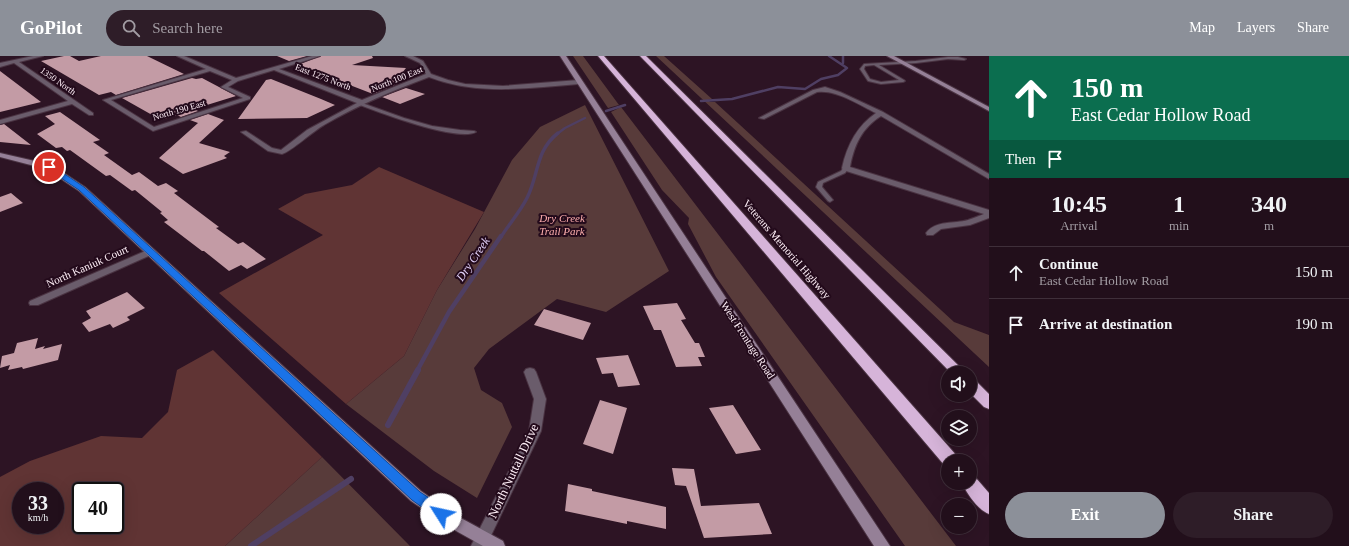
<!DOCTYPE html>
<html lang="en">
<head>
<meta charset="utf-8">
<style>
  body { margin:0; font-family:Georgia,serif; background:#2e1d28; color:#f1f3f6; height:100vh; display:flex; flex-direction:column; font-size:15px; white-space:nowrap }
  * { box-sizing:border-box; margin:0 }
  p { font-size:13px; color:#a29ca3 }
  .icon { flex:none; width:22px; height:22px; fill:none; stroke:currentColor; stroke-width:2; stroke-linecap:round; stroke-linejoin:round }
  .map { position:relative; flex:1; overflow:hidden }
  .side { display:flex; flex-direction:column; background:#220f1b; width:360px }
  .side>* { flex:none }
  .top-card { background:#0b6e4f; color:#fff; overflow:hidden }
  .controls { position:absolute; left:941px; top:310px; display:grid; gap:8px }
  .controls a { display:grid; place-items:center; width:36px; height:36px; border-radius:50%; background:#220f1b; box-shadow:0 4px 16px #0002,0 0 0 1px #3f2f3a; font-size:20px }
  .speed { position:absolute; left:12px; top:426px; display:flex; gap:8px; font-size:20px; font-weight:700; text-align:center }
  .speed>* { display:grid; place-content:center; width:52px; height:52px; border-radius:50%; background:#220f1b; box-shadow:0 4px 16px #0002,0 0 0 1px #3f2f3a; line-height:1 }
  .speed small { font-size:10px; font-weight:400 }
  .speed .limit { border:2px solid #111; border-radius:6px; background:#fff; color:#111 }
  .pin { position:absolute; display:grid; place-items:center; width:34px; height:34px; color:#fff; margin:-17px; border:2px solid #fff; border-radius:50%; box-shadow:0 1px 4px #0007 }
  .me { position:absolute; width:44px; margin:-22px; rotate:305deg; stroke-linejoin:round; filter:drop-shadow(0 0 3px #0008) }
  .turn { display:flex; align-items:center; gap:14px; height:84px; padding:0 16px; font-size:18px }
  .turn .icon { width:52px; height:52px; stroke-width:2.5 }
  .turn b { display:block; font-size:28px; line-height:34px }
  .then { display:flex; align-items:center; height:38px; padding:0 16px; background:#0003; gap:8px; font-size:15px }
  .eta { display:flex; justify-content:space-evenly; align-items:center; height:68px; text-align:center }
  .eta b { font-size:24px; font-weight:600; line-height:28px }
  .cta { display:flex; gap:8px; margin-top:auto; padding:8px 16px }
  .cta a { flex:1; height:46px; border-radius:24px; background:#8c9099; color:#fff; font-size:16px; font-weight:600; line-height:46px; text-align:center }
  .cta a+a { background:#2e1d28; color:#f1f3f6 }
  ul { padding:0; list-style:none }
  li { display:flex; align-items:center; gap:12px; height:52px; padding:0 16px; border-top:1px solid #3f2f3a }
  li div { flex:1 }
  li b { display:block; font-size:15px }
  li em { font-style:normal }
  header { display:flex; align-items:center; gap:24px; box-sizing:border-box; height:56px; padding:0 20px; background:#8c9099; color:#fff }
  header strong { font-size:19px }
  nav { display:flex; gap:22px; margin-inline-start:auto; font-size:14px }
  .search { width:280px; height:36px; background:#2e1d28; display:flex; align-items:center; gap:10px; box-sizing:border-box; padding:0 14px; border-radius:22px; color:#a29ca3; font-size:15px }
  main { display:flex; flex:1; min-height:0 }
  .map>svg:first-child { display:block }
</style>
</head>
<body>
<header>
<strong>GoPilot</strong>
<div class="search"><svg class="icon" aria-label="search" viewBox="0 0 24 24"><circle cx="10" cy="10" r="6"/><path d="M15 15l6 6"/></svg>Search here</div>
<nav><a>Map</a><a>Layers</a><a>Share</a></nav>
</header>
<main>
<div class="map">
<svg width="989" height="490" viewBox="0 0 989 490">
  <rect width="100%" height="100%" fill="#2d1424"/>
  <path fill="#583b3a" d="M573,0H583L619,49L608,52Z
    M656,0H664L712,43L708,44L710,46H715L954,266L989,279V311Z
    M585,49L669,215L606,256L557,243L489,293L474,312L481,334L502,347L512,371L477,442L434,415L346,348L404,300L437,234L475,173L512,104L540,71Z
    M621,51L956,490H905L716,221L688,168L689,162L662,134L611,56Z
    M322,401L410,490H225Z"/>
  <path fill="#603434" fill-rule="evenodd" d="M379,111L484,156L437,234L404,300L346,348L219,237L323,179L278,153L305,138L352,129Z
    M213,294L322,401L225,490H0V421L30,405L101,380L142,382L168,356L177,314ZM21,435H55V469H21ZM81,435H115V469H81Z"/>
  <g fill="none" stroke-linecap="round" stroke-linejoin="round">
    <path stroke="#4f3f63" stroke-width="2.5" d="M843,0V7
      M701,45L732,43L778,31L805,33L821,23L838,19L847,12L829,0
      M606,55L625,49
      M557,78L565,72L585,62"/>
    <path stroke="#4f3f63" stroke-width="3.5" d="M501,181C509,168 520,156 527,142C539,119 535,95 558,77"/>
    <path stroke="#4f3f63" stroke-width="4.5" d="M417,315L449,256L501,180"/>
    <path stroke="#4f3f63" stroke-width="6" d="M388,369L418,314
      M251,490L351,423"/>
  </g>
  <path fill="#c39ba5" d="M64,0H70L79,5L101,0H147L184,18L116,39L111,36L99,39L41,5Z
    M277,0H307L289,5Z
    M321,0H372L373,2L352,9L406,12L394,27L397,28L373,38L298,9Z
    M0,15L41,46L0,56Z
    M192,22L196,23L202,22L236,40L194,53L198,55L181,61L177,59L161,64L122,42Z
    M271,23L321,43L335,49L307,62L238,63L266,24Z
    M406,32L425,38L400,48L382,41Z
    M60,56L100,84L93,86L109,97L104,99L132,119L139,116L158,130L166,127L178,135L174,137L219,171L216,172L238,188L243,186L266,203L247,213L241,209L229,215L204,195H202L164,166L168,164L160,157L162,156L135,134L132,135L110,119L106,120L70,94L67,95L62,91L56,92L37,78L55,68L45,60Z
    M208,58L224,64L199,87L230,96L224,100L227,102L183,118L159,102L198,67L190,64Z
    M4,68L31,89L0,86V69Z
    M11,137L23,147L0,156V141Z
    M127,236L145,252L127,261L130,264L113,272L110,268L89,276L82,267L91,262L86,255Z
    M677,247L686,263L681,264L695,287H699L705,301H698L702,310L676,311L661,274H654L643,250Z
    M544,253L591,267L583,284L534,269Z
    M38,282L35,293L45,290L43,293L62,288L58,304L23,313L22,311L8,314L10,309L0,312L2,300L14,297L17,287Z
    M628,299L640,329L618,331L613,317L602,318L596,302Z
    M600,344L627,352L613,398L583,388Z
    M733,349L761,394L736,398L709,352Z
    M672,412L694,413L701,450L759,447L772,478L704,482L686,430L675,429Z
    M568,428L592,433V435L666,451V473L627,465V468L565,455Z"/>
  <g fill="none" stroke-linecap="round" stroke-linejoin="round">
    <defs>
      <path id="lane" d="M948,1H958L966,3L964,4L948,3L916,7L879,9L904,24L905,25L903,26L881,28L868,25L860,13L864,8L916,5ZM874,9L899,24L881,26L870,23L864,13L865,10Z
        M360,47H362L404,62L432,70L460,74L474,75L476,76C458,86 381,57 360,49Z
        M846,110L849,112L845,117L823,127L822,131L833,144L830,146L828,145L816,131L818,126L841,115L844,111Z"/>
      <path id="street" d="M33,0H43L19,6L93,57V59H89L72,48L0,68V64L68,45L14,7L0,11V7Z
        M177,0H184L236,22L312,0H320L279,13L362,44L426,18L420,7L405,0H413L423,5L431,18L448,24L465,28L503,30L579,24L582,26L579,28C528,32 478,40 429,21C392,35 358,49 324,69C313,75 292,95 282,98L268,95L241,76L246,75L272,92L281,94L307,74L357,47L274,14L238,25L228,31L250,41V43L153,75L103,44L206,13ZM210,15L232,24L221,31L243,42L154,71L111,44Z
        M825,31L840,36L883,56L989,118V123L881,60C862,72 854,89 850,111L989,154V162L970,169L941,173L933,179H927L926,177C936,164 954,168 968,164C974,162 979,160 984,158L843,114L842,112C847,89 857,70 876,57C860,49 835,33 817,36L764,63L759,62L813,34Z
        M150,193L155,196L153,198L38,249H30L29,247L30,245Z
        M530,312L534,313L536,316L546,343L541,375L486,490H471L529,375L534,343L524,316L526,313Z"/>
      <path id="secondary" d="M560,0H566L890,490H874Z
        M887,0H894L989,51V55Z
        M0,97L52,109L85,131L421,435L459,461L503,485L505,490H483L449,471L411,445L79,135L46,113L0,101Z"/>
      <path id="highway" d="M598,0H604L957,400L959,405H948V411L945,410Z
        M640,0H646L966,317H951Z
        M970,323L975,324L989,338V353L984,351L970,337Z
        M970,420L976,422L989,437V458C978,454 967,438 962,427H970Z"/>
    </defs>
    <use href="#lane" stroke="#4a3342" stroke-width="2"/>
    <use href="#street" stroke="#4a3342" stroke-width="2"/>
    <use href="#secondary" stroke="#4a3342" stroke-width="2"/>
    <use href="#highway" stroke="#4a3342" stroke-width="2"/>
    <use href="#lane" fill="#6a5c6b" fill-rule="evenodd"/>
    <use href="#street" fill="#6a5c6b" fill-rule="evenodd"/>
    <use href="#secondary" fill="#958097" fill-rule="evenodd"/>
    <use href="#highway" fill="#d6b4d9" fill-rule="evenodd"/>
  </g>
  <path fill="#1a73e8" stroke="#114b97" d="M46,109H51L84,131L420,436L446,453L448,458L446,462L441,464L437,462L412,444L79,134L46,112Z"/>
  <g text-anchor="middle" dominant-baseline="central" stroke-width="4" stroke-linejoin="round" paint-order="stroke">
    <g font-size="9" fill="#fff0f8" stroke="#230a1b">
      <text transform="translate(323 21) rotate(21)">East 1275 North</text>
      <text transform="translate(397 23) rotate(-22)">North 100 East</text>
      <text transform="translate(58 25) rotate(35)">1350 North</text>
      <text transform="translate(179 54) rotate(-16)">North 190 East</text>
    </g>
    <g font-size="11" font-style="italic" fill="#feafae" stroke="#230a1b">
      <text x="562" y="162">Dry Creek<tspan x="562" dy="13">Trail Park</tspan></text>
    </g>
    <g font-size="11" fill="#fff0f8" stroke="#230a1b">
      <text transform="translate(787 193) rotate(49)">Veterans Memorial Highway</text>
      <text transform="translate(87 210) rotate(-24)">North Kaniuk Court</text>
      <text transform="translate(748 284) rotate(57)">West Frontage Road</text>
    </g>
    <g font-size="12" font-style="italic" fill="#e4d3fb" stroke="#230a1b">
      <text transform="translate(473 203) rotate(-56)">Dry Creek</text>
    </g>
    <g font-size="13" fill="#fff0f8" stroke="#230a1b">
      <text transform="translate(513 415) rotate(-65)">North Nuttall Drive</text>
    </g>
  </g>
</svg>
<div class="controls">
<a><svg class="icon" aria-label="sound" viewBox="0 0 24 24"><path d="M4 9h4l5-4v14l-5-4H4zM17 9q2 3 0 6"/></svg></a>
<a><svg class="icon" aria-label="layers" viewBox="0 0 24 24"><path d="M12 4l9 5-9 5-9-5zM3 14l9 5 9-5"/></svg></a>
<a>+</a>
<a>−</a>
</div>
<div class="speed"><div>33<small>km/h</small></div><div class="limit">40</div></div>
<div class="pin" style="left:49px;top:111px;background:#d93025"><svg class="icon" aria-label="arrive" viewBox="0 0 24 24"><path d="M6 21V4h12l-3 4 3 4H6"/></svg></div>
<svg class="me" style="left:441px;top:458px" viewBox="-20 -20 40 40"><circle r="19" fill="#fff"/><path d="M0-13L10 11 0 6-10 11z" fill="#1a73e8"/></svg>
</div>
<section class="side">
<div class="top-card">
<div class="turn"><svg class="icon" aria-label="ahead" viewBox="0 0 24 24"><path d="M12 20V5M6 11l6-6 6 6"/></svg><div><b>150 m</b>East Cedar Hollow Road</div></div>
<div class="then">Then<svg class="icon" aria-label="arrive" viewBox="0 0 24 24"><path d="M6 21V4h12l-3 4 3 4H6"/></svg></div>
</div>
<div class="eta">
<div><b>10:45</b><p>Arrival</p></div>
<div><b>1</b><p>min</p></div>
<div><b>340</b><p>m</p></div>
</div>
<ul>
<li><svg class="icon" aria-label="ahead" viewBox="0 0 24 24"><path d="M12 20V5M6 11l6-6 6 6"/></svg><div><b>Continue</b><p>East Cedar Hollow Road</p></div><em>150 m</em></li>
<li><svg class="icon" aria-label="arrive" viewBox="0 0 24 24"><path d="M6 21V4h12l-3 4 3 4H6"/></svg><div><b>Arrive at destination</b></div><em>190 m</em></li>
</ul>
<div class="cta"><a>Exit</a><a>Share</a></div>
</section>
</main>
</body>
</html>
